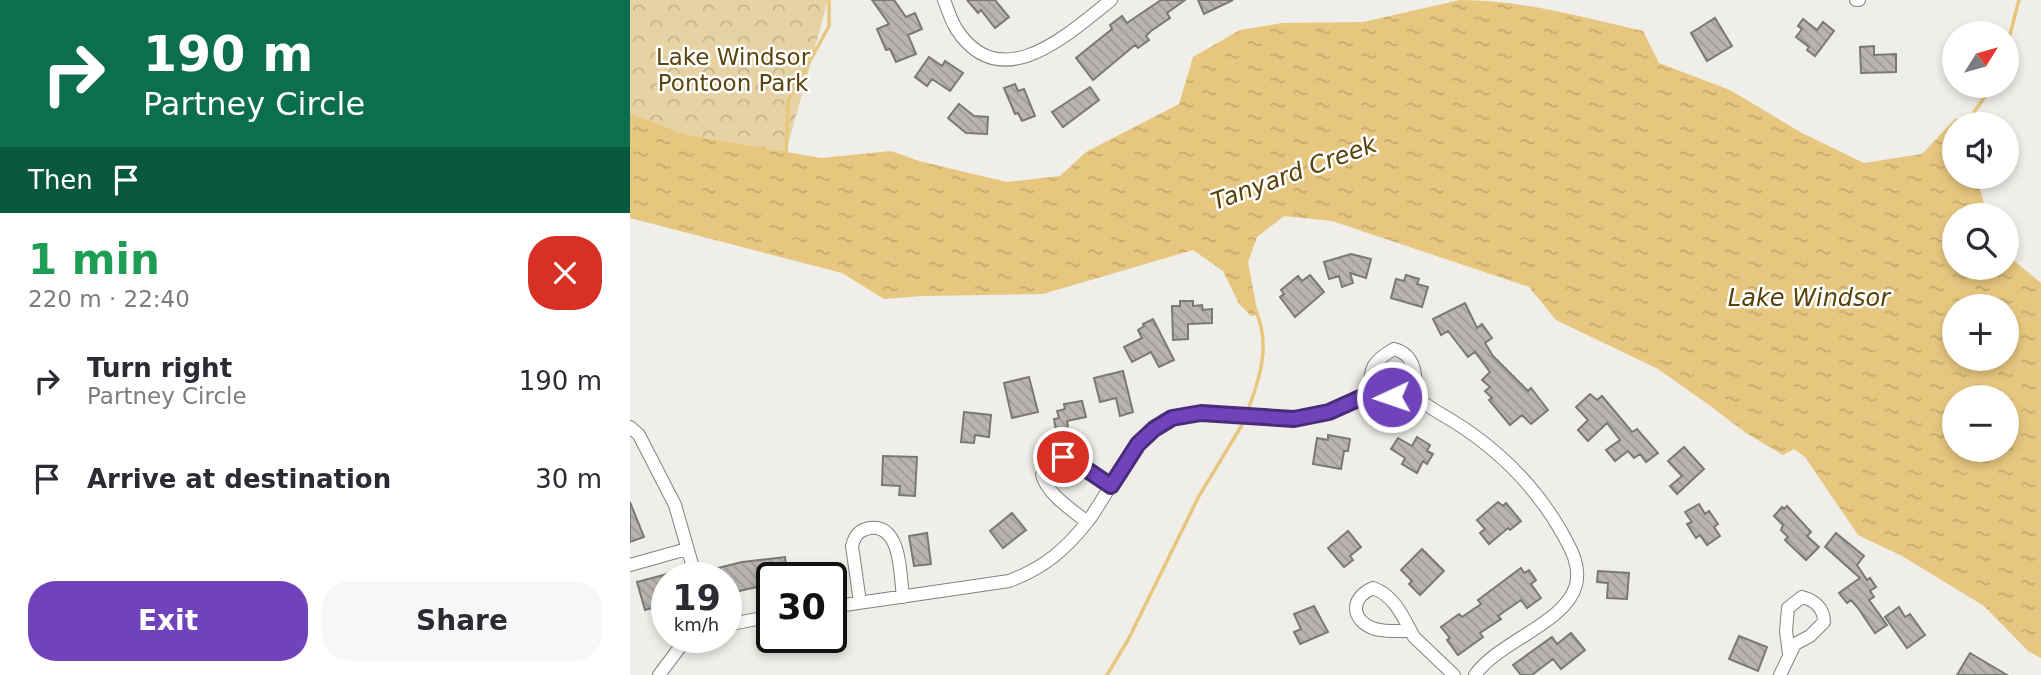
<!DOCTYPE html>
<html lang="en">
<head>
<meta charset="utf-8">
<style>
  body { margin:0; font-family:"DejaVu Sans",sans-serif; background:#f7f7f7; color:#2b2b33; height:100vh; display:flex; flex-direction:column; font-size:26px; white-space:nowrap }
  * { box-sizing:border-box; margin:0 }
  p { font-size:23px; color:#7c7c81 }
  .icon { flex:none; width:38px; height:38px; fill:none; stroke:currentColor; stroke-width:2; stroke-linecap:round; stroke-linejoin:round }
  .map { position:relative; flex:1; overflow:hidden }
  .details { display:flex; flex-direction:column; background:#fff; width:630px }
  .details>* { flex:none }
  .banner { background:#0b6e4f; color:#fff; overflow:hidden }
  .needle { width:46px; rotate:53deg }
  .controls { position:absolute; left:1312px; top:21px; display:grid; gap:14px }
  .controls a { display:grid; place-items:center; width:77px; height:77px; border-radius:50%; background:#fff; box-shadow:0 4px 10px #0003; font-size:35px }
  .speed { position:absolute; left:21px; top:562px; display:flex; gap:14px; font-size:35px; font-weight:700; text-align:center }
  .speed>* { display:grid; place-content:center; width:91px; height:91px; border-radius:50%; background:#fff; box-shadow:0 4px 10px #0003; line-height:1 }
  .speed small { font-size:18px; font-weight:400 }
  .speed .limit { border:4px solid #111; border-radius:10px; background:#fff; color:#111 }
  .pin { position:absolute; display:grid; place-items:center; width:60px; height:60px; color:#fff; margin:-30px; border:4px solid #fff; border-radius:50%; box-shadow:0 2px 7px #0007 }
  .me { position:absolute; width:77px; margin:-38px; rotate:267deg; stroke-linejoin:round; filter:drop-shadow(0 0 5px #0008) }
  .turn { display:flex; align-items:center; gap:24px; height:147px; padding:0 28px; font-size:32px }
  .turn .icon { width:91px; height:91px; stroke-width:2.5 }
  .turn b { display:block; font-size:49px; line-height:60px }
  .then { display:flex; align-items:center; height:66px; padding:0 28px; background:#0003; gap:14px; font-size:26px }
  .round { display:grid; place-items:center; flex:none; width:74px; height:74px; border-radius:28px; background:#f7f7f7 }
  .headline { display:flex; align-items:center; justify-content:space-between; height:119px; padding:0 28px }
  h1 { font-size:42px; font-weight:800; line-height:52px; color:#1e9e55 }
  .action { display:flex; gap:14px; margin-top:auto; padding:14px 28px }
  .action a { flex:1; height:80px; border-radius:28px; background:#7043bb; color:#fff; font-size:28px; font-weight:800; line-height:80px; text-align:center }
  .action a+a { background:#f7f7f7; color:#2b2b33 }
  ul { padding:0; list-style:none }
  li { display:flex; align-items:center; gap:21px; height:98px; padding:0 28px }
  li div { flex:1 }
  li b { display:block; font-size:26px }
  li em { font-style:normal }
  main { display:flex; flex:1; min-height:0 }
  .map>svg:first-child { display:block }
</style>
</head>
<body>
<main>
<section class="details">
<div class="banner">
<div class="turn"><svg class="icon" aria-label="right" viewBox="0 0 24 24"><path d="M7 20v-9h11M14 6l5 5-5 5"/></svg><div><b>190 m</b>Partney Circle</div></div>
<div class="then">Then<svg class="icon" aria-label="arrive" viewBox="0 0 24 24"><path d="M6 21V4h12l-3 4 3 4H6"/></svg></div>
</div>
<div class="headline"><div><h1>1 min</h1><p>220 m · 22:40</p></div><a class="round" style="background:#d93025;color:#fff"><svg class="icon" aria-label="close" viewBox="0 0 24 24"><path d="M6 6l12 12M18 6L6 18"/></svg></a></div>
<ul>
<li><svg class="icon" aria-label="right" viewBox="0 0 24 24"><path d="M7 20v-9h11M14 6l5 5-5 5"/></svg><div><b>Turn right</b><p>Partney Circle</p></div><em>190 m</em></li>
<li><svg class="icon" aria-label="arrive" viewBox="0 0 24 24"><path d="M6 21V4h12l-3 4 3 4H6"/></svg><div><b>Arrive at destination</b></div><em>30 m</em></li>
</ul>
<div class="action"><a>Exit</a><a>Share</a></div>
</section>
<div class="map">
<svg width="1411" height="675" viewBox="0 0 1411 675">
  <defs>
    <pattern id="park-crowns" width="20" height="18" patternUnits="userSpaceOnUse" patternTransform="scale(1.75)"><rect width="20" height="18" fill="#e7d2a4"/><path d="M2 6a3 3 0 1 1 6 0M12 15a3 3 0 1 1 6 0" fill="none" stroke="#c5b48c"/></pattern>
    <pattern id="water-ripples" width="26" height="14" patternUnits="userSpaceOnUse" patternTransform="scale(1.75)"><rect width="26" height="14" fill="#e7c77f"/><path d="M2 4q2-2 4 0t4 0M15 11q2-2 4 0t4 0" fill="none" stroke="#c5aa6d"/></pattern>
    <pattern id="building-back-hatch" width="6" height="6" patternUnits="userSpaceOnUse" patternTransform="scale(1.75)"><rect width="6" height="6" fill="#b8b5b0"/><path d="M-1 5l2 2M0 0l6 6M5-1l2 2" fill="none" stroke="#9d9b96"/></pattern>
  </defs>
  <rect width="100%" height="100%" fill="#f0eee8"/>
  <path fill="url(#park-crowns)" d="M0,0H198L156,152L54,134L0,113Z"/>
  <path fill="url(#water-ripples)" fill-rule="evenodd" d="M830,0C892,0 952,17 1013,31L1029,63L1100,90L1172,133L1234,163L1292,154L1325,119H1338L1343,124H1325V177H1351L1350,189L1357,215H1325V268H1377V250L1382,259L1411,283V658L1398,651L1354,606L1272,556L1228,535L1175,457L1164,449L1153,455L1116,433L1079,405L1028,369L926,320L899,287L702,221L654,216L627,237L618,262L628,315L621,316L609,304L593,271L563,250L413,294L293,296L254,299L212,273L0,218V113L54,134L191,158L261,151L289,161L377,182L430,176L456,152L549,104L563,57L610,30L652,23L733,22ZM1325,306H1377V359H1325ZM1325,397H1377V450H1325Z"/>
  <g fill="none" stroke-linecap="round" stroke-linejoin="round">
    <path stroke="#e7c77f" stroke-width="3.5" d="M1377,46L1389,0
      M1336,124L1362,86
      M156,155L158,101L199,26V0
      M619,407C631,375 640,344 626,311
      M477,675L498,640L569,496L612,425"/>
  </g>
  <path fill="url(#building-back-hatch)" stroke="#7b7974" stroke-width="2" d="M242,0H264L276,17L285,13L292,29L278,35L286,54L266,62L260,49L256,50L247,29L259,24Z
    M337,0H365L379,17L365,28L351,10L348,13Z
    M531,0H555L537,13L540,18L521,31L516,36L519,40L508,48L505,45L463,80L446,58L482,29L480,25L492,16L497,23Z
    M568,0H603L574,14Z
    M1085,18L1102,46L1077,61L1061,33Z
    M1173,19L1187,30L1193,22L1204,31L1185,56L1177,50L1179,47L1166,37L1172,29L1168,26Z
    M1244,46V55L1266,54V72L1231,73L1230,47Z
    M299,57L312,66L315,61L333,73L320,91L302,79L297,86L285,77Z
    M385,84L388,91L394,89L405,116L392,121L388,113L385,114L374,88Z
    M460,87L469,100L433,127L422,112Z
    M329,104L344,116L358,117L357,134L336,133L318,118Z
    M721,254L741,259L736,278L720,273L723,283L712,287L709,276L699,279L694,262Z
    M680,275L694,292L665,317L650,297L654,294L651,290L668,276L672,281Z
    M776,275L789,279L787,284L798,287L792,307L761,298L766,279L774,281Z
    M550,301H563V306L572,305L573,310L582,309V323L558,324V339L543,340L542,306H550Z
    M835,303L847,328L852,324L862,338L855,343L863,356L898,391L901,388L918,410L901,424L892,415L880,425L859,400L862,398L855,391L860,387L852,380L860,372L845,352L838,357L818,331L811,335L803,319Z
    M523,319L544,360L529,367L521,352L502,362L494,347L512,338L508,330L514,326L513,324Z
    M493,371L503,412L490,416L486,398L470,402L464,378Z
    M399,377L408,412L382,418L374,383Z
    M960,394L967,400L972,396L1002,432L1007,429L1028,453L1016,462L1010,454L1004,458L998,451L985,461L976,450L990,440L977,423L958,441L948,430L958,420L946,407Z
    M452,401L456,417L437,421L439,433L427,436L424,419L429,418L427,411L435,409L434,404Z
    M334,412L361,415L359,437L345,435L344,443L331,442Z
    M698,435L720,439L718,451H714L711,469L683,464L687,438L698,440Z
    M787,437L800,445L797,451L803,454L797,464L793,461L787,473L772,464L775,458L761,449L768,438L782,446Z
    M1054,447L1074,469L1047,494L1040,486L1052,476L1038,461Z
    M253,456L287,457L285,496L269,495L270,486L252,485Z
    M0,502L14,537L0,542Z
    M868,502L873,506L876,503L891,521L880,530L878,528L859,544L850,533L855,529L847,520Z
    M1069,504L1075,514L1079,511L1088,524L1084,527L1090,536L1077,545L1070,535L1066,538L1057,524L1062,522L1055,512Z
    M1157,506L1181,532L1177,536L1189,547L1176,560L1155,540L1158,537L1151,530L1153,525L1144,516L1152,507L1154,509Z
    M382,513L396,530L373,548L360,531Z
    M718,531L731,547L720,556L723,560L714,567L698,548Z
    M297,533L301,564L284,566L279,536Z
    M1206,533L1234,556L1227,565L1237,580L1240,578L1246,587L1240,591L1244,597L1239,600L1257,625L1245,633L1228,608L1221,600L1217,603L1209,593L1230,578L1195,547Z
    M792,549L814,571L790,595L779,584L782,581L771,570Z
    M155,557L158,578H142V590L128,591L127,587L96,594V578H86L84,569L112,562Z
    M891,568L894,573L899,570L906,580L901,584L911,598L897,608L891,600L868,616L871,619L850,633L853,637L828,655L817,640L820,638L811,627L829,614L832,617L851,604L848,600Z
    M968,571L999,573L997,599L977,598L978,583L967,582Z
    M37,574V604L15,610L7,582Z
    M684,606L698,632L670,644L664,632L671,629L664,614Z
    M1269,607L1275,617L1280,614L1295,635L1277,648L1255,617Z
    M941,633L955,650L931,669L923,659L902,675H891L883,665L922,637L927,644Z
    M1109,636L1137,647L1128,671L1099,659Z
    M1340,653L1377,675H1327Z"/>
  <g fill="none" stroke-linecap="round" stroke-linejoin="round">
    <defs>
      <path id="street" d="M314,0C318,10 321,21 327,30C372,97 438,34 481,0
        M1226,0H1229
        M739,394C741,368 740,363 764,349C788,355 786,380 786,400
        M0,427L9,435L45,505L66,578
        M457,522C441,509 418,495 412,475C434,441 456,469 481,486
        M0,565L57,549
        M230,602L222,546C225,535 229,530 240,528C272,524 270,576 273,597
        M201,607L379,581C414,568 435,550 458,521C481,491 506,428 545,418C576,410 608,415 639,417C648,418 657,419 666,418C677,417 692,415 702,411C714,406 729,395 741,395C754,394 770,397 783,399C793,401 802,409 811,414C860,442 902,481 931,531C940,547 951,565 946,585C936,623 869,641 845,675
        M96,625L142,616
        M780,631C769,631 756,632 745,629C720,620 720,598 743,588C765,596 773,617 784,637L824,675
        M29,675L50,647L64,637
        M1150,675L1165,644L1180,636L1194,622C1194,608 1184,600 1172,597L1158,608L1156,631L1159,654"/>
    </defs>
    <use href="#street" stroke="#85827d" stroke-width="14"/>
    <use href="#street" stroke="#fff" stroke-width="12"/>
  </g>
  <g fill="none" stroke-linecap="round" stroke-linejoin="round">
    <defs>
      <path id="route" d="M433,457L441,459L481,486L508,444L524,429L542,418L571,413L664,419L699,412L739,394L762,397"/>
    </defs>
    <use href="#route" stroke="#492c7a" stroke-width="18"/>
    <use href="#route" stroke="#7043bb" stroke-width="12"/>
  </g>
  <g text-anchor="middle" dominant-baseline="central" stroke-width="5" stroke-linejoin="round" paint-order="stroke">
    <g font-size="23" fill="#5b450c" stroke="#fff">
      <text x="103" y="57">Lake Windsor<tspan x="103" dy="26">Pontoon Park</tspan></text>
    </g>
    <g font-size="24" font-style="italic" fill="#584207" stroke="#fff">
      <text transform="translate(664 173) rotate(-20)">Tanyard Creek</text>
      <text x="1179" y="298">Lake Windsor</text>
    </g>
  </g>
</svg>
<div class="controls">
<a><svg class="needle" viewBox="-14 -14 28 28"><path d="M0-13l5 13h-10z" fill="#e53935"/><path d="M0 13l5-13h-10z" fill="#7c7c81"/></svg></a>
<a><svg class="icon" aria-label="sound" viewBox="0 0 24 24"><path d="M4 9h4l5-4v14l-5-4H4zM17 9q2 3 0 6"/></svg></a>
<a><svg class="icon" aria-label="search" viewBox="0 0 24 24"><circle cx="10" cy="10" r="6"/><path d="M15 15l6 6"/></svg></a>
<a>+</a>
<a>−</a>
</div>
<div class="speed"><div>19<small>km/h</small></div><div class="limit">30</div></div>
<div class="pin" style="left:433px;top:457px;background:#d93025"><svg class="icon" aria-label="arrive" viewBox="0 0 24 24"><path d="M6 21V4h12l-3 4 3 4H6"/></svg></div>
<svg class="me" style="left:762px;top:397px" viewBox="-20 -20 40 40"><circle r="17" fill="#7043bb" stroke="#fff" stroke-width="3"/><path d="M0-11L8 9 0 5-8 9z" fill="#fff"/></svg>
</div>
</main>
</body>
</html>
